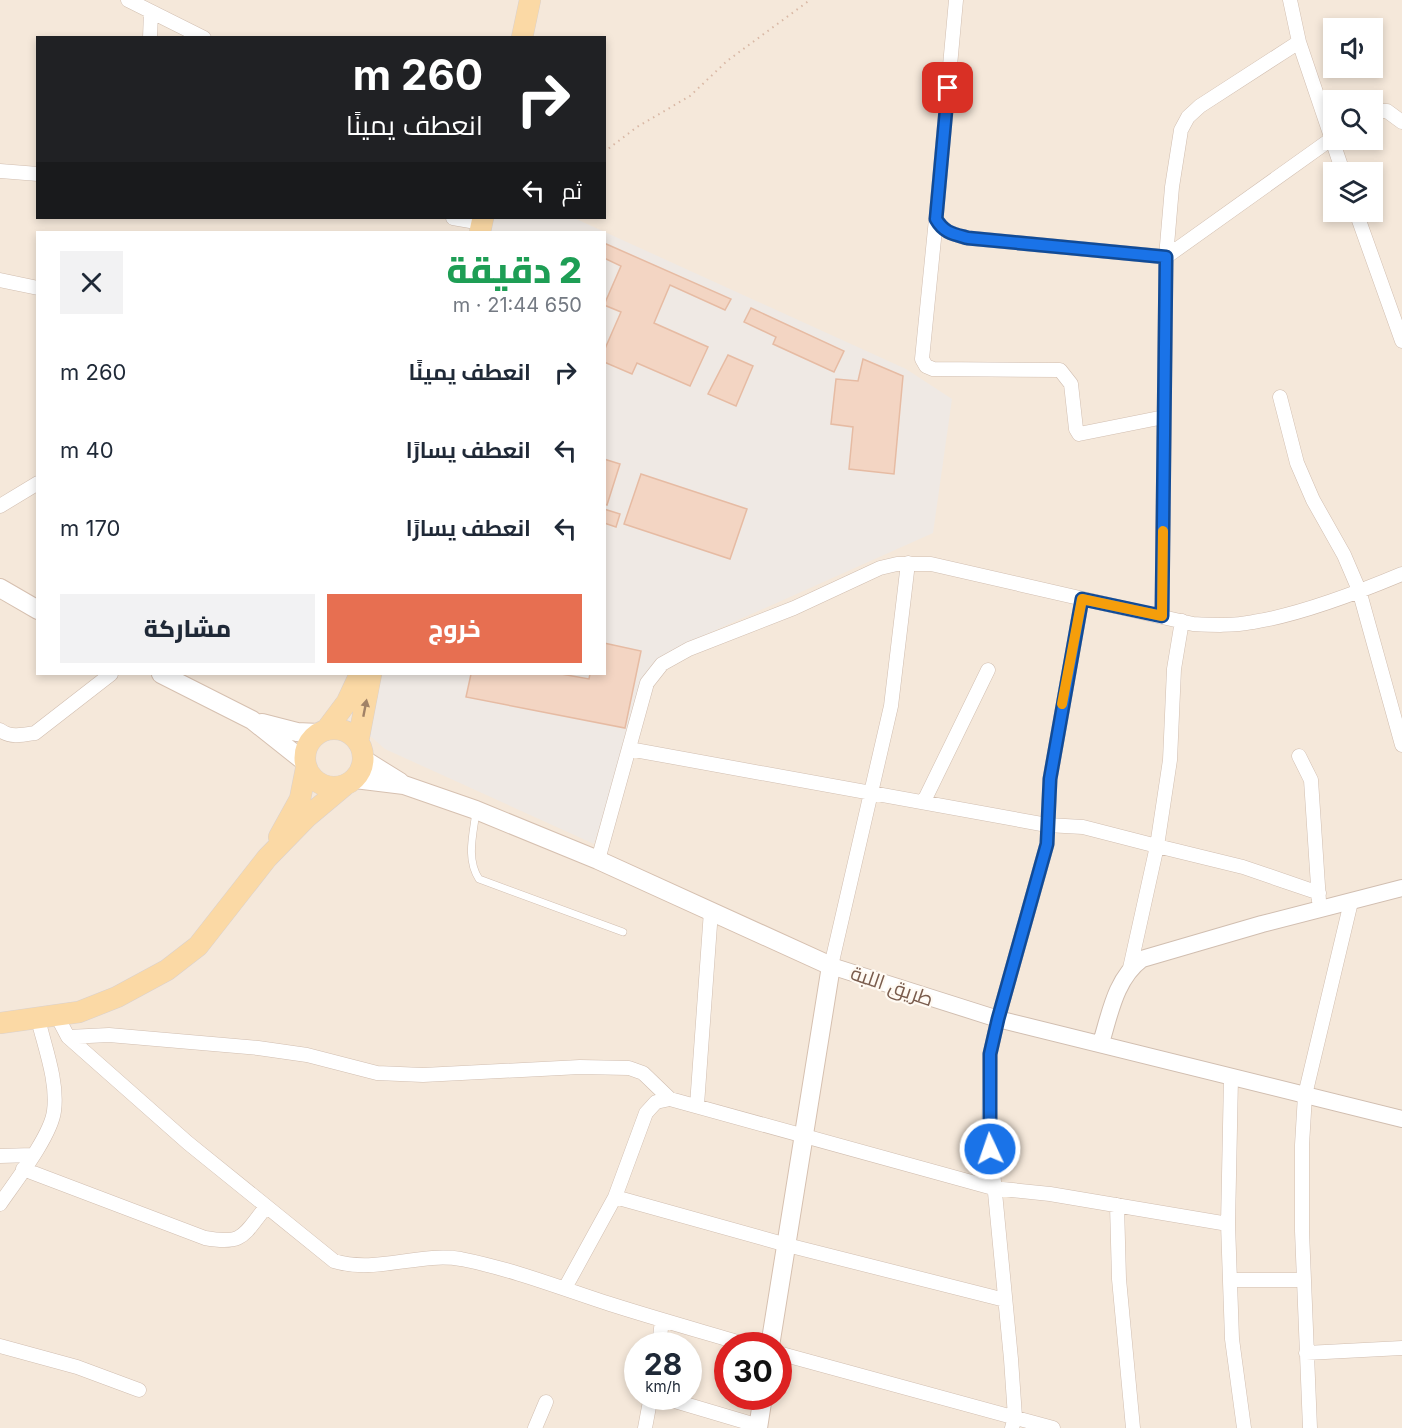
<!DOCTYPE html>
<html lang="ar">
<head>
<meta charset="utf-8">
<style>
  body { margin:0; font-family:Inter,Cairo,sans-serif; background:#f2f2f3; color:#1f2937; direction:rtl; height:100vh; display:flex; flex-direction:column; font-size:22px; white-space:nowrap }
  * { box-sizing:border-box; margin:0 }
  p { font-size:20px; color:#747a83 }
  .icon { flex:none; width:33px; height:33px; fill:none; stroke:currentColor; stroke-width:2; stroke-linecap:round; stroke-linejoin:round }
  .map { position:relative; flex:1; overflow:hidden; direction:ltr }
  .panel { position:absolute; left:36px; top:231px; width:570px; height:444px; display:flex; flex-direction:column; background:#fff; border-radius:0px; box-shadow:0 3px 9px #0003; direction:rtl }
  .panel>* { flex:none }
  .top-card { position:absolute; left:36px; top:36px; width:570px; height:183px; border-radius:0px; box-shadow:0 3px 9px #0003; direction:rtl; background:#202124; color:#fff; overflow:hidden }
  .fabs { position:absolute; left:1323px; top:18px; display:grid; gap:12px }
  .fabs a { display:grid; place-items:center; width:60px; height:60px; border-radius:0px; background:#fff; box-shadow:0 3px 9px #0003; font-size:30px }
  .speed { position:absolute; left:624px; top:1332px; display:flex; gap:12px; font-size:30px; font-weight:700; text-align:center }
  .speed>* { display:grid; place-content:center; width:78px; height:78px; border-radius:50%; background:#fff; box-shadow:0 3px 9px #0003; line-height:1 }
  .speed small { font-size:15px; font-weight:400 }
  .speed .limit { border:9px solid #d22; background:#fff; color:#111 }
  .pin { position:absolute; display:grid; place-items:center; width:51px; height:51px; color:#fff; margin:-26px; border-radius:12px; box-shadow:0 3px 9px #0006 }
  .me { position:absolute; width:66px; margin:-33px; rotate:357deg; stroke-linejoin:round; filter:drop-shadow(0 0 4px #0008) }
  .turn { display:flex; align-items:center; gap:21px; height:126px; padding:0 24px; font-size:27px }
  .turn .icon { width:78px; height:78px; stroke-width:2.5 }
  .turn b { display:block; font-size:42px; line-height:51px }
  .then { display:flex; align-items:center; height:57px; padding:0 24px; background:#0003; gap:12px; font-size:22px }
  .round { display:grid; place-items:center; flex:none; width:63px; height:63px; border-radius:0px; background:#f2f2f3 }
  .summary { display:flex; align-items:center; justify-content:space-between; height:102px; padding:0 24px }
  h1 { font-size:36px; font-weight:800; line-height:45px; color:#1e9e55 }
  .primary-button { display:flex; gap:12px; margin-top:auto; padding:12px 24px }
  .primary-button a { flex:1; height:69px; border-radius:0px; background:#e76f51; color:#fff; font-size:24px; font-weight:800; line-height:69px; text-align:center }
  .primary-button a+a { background:#f2f2f3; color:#1f2937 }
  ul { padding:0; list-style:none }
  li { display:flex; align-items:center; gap:18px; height:78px; padding:0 24px }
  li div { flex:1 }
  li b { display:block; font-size:22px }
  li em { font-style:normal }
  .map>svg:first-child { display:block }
</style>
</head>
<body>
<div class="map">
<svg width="1402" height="1428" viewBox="0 0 1402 1428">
  <rect width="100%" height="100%" fill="#fdf6ec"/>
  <path fill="#f5e8da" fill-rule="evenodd" d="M0,0H1402V1428H0ZM1334,28H1372V68H1334ZM38,38H604V218H38ZM1334,100H1372V140H1334ZM1334,172H1372V212H1334ZM38,232H604V674H38ZM638,1346H688V1396H638ZM728,1346H778V1396H728Z"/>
  <path fill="#efe9e4" d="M483,218H574L906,369L952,399L933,533L678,647L661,659L629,734L594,844L385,749L368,734L383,674H604V232H480Z"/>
  <path fill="#f3d5c3" stroke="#e6bba3" stroke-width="1.5" d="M604,243L731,299L725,310L670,285L654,323L708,347L690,386L637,363L632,374L604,362V351L621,312L604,305L621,266L604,258Z
    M751,308L844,351L834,372L773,344L776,337L744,322Z
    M728,355L753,366L736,406L708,394Z
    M863,359L903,376L894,474L849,469L853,427L831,424L836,379L858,381Z
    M604,459L620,464L607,505L604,504Z
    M641,474L747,509L730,559L624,524Z
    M604,509L620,514L616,527L604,523Z
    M604,643L641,651L625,728L466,697L471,674H561L589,679L590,674H604Z"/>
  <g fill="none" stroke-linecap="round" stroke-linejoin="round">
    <defs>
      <path id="service" d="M476,812C473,835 466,859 479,879L623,932"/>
      <path id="minor" d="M128,0L204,38
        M956,0L936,219C944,233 953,234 968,238L1166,257L1334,137
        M1290,0L1299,42L1343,172
        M150,38L151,12
        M1372,111H1387L1402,122
        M0,171L38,174
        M1356,212L1402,341
        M453,218L482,223
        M936,219L922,359L926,366L933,369L1060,370L1071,384L1076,429L1079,434L1164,417
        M0,280L38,288
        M1280,397L1297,463L1313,500L1344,555L1359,590L1402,745
        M0,506L38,483
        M1162,616L1166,257L1172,187L1181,130L1188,117L1200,106L1299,42
        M1182,621L1174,669L1170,760L1157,846L1243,867L1319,893
        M0,730C10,738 23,735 35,733L111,674
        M629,749L1047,825L1083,827L1157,846L1130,968
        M1299,756L1311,780L1319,901
        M924,801L988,670
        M598,860L647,683L662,664L689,649L794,608L880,568L897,564H931L1193,624C1213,625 1233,626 1253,622C1298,615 1359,592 1402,574
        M831,966L891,706L908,563
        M57,1016L68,1037L188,1143L334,1261C376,1274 419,1252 461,1259C512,1269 561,1288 610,1304C657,1319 704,1332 751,1346
        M68,1037L109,1035L258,1048L307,1055L377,1073L423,1075L580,1067L629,1068L643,1073L670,1099
        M1231,1078L1228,1224L1232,1339L1244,1428
        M697,1105L711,911
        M0,1156L32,1155
        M23,1169L205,1238C244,1245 243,1235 266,1207
        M0,1204C15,1182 51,1136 54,1111C58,1082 45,1048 38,1019
        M1117,1205L1119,1279L1133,1428
        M1230,1280H1304
        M565,1288L615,1197
        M1005,1300L787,1245L615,1197L646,1113L656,1102L670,1099L993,1188L1050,1194L1228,1224
        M0,1346L77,1367L139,1390
        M659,1346L662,1320
        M778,1353L1053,1428
        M1306,1353L1402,1348
        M658,1396L759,1426
        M535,1428L546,1402
        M645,1428L651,1396
        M1012,1428L1015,1417L1011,1359L989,1130L990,1054L998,1019L1047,844L1050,779L1082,599
        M1310,1428L1302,1231V1145L1305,1095L1351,902"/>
      <path id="tertiary" d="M831,966L998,1019L1402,1119
        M1101,1043C1110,1013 1116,978 1142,959L1262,924L1402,888"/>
      <path id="secondary" d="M0,588L38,610
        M161,674L252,720L305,762
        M262,723L297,732L319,733
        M363,759L400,782
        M355,779L404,785L476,810L598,860L831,966L770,1346
        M758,1428L763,1396"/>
      <path id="primary" d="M522,38L530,0
        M480,232L483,218
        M305 758a29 29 0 1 1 58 0a29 29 0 1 1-58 0Z
        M326,730L347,702L360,674
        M358,742L371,674
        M279,837L300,799L306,769
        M0,1023L79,1012L117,997L167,970L198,946L267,858L307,817L344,786"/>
    </defs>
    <use href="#service" stroke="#d1beb0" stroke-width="8"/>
    <use href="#minor" stroke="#d1beb0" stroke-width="15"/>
    <use href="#tertiary" stroke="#d1beb0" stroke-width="18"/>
    <use href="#secondary" stroke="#d6c0b0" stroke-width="20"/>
    <use href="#primary" stroke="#dad1cd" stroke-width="22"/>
    <path stroke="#d9b8a5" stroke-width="2" stroke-dasharray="1.5 4.5" stroke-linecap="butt" d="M604,152L637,127L690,96L727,61L810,0"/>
    <use href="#service" stroke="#fff" stroke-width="7"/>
    <use href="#minor" stroke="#fff" stroke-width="14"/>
    <use href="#tertiary" stroke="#fff" stroke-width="16"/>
    <use href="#secondary" stroke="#fff" stroke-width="18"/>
    <use href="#primary" stroke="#fbd9a5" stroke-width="21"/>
  </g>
  <defs><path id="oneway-solid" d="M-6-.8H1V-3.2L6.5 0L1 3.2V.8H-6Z" transform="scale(1.5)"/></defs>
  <use fill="#a18267" href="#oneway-solid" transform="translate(365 708) rotate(-79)"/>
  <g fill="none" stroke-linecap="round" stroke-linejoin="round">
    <defs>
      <path id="route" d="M948,88L936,219C944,233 953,234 968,238L1166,257L1162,616L1082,599L1050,779L1047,844L998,1019L990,1054V1149"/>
    </defs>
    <use href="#route" stroke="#114b97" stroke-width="15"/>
    <use href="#route" stroke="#1a73e8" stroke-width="10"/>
    <path stroke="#f59e0b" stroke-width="10" d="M1062,704L1082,599L1162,616L1163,531"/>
  </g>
  <g text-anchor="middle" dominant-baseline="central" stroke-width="4.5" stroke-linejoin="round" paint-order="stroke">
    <g font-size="20" fill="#7a5c4d" stroke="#fffaf3">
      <text transform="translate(892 986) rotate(19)">طريق اللبة</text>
    </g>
  </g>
</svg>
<div class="fabs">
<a><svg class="icon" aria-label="sound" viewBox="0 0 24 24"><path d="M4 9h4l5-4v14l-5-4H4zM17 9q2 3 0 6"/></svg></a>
<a><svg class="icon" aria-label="search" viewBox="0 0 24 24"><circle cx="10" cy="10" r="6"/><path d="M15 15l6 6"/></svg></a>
<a><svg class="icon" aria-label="layers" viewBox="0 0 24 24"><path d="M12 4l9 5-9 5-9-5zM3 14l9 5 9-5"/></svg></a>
</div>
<div class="speed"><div>28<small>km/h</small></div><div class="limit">30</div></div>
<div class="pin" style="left:948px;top:88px;background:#d93025"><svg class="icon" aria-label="arrive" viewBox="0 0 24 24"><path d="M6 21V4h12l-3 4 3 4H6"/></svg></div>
<svg class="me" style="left:990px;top:1149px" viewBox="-20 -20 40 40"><circle r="17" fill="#1a73e8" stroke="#fff" stroke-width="3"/><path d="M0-11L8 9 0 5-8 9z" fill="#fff"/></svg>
<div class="top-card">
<div class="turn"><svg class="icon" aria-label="right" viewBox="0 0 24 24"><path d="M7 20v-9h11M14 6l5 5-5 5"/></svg><div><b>260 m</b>انعطف يمينًا</div></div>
<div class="then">ثم<svg class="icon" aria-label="left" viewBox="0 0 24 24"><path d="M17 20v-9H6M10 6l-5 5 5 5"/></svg></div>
</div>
<section class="panel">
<div class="summary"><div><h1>2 دقيقة</h1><p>650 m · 21:44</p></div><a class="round"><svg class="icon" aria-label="close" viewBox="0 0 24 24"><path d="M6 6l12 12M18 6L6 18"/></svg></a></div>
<ul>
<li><svg class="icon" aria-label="right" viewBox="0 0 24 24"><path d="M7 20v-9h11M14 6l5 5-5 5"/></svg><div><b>انعطف يمينًا</b></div><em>260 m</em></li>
<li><svg class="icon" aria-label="left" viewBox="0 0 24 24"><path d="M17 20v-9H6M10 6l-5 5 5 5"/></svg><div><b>انعطف يسارًا</b></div><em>40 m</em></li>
<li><svg class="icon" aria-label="left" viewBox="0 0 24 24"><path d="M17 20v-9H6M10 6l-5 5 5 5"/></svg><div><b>انعطف يسارًا</b></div><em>170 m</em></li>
</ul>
<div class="primary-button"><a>خروج</a><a>مشاركة</a></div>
</section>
</div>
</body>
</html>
